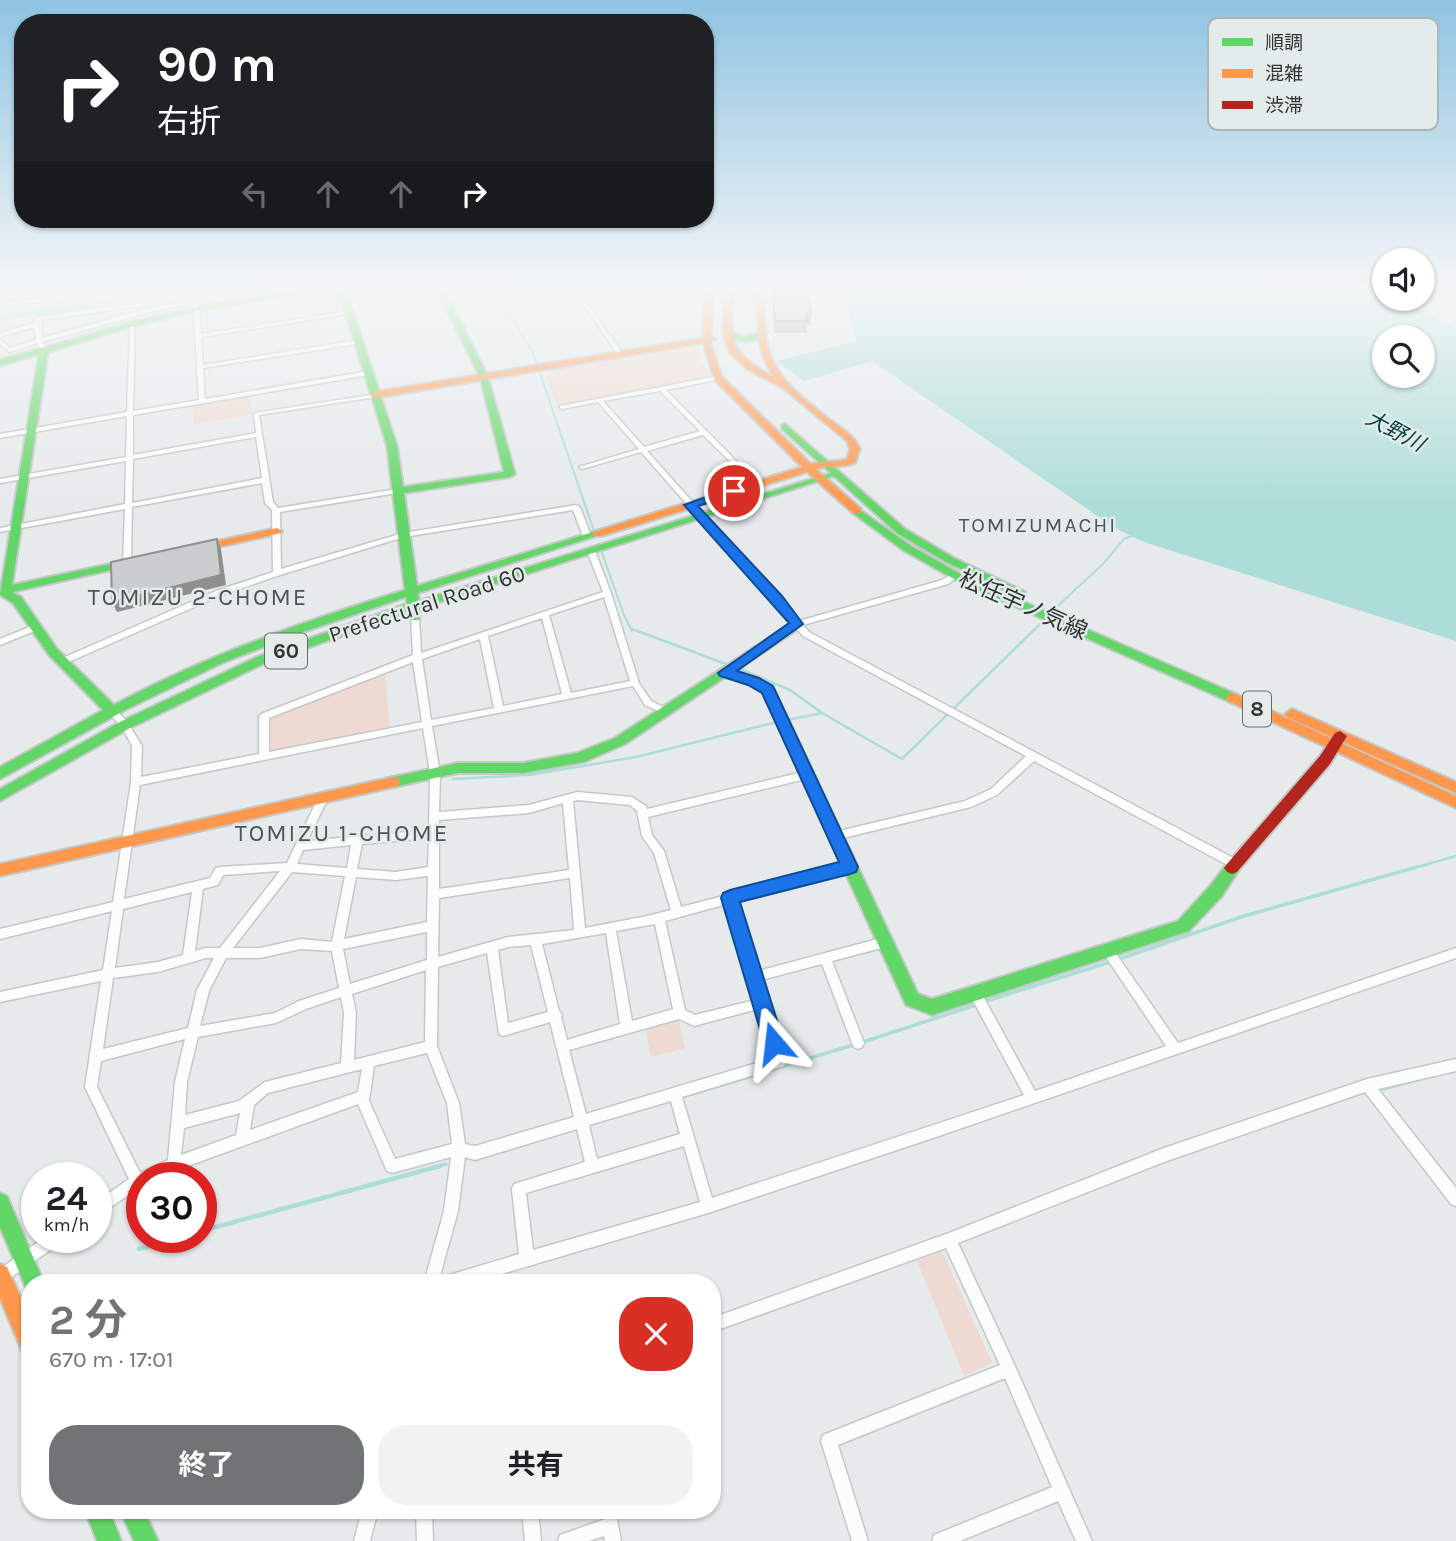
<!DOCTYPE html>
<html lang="ja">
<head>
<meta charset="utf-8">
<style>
  body { margin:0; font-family:Karla,"Noto Sans JP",sans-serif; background:#f2f2f2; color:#202124; height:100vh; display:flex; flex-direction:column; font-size:26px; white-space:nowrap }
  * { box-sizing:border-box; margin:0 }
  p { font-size:23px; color:#757577 }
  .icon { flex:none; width:38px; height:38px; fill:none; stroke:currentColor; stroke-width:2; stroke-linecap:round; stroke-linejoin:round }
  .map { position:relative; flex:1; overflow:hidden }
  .side { position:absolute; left:21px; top:1274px; width:700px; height:245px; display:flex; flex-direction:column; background:#fff; border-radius:28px; box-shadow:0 2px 5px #0004 }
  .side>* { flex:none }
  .guide { position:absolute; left:14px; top:14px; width:700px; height:214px; border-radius:28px; box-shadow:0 2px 5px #0004; background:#202124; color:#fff; overflow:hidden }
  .buttons { position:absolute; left:1372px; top:248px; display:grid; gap:14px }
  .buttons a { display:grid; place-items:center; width:63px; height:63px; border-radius:50%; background:#fff; box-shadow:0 2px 5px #0004; font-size:35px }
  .speed { position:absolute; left:21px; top:1162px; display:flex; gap:14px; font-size:35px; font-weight:700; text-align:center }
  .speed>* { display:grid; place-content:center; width:91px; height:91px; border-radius:50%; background:#fff; box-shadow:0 2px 5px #0004; line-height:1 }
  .speed small { font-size:18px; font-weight:400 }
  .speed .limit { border:10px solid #d22; background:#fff; color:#111 }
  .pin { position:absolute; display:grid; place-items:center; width:60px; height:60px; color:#fff; margin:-30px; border:4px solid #fff; border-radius:50%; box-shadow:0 2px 7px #0007 }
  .me { position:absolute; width:77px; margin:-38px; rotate:343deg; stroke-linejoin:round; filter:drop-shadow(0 0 5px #0008) }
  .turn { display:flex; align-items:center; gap:24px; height:147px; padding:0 28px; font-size:32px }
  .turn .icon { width:91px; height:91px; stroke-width:2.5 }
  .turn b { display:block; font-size:49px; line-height:60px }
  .lanes { display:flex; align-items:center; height:66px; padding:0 28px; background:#0003; justify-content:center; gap:35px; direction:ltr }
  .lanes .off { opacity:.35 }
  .round { display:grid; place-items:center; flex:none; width:74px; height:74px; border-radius:28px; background:#f2f2f2 }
  .headline { display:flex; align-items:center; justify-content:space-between; height:119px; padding:0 28px }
  h1 { font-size:42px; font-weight:700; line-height:52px; color:#717474 }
  .cta { display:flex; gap:14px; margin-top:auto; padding:14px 28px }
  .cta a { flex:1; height:80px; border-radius:28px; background:#717474; color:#fff; font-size:28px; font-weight:700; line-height:80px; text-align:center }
  .cta a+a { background:#f2f2f2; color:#202124 }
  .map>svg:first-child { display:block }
</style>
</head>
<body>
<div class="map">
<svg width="1456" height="1541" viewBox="0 0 1456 1541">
  <rect width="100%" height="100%" fill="#e6eaea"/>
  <path fill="#efdad1" d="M692,345L699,347L701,361L711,377L557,405L546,376L550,373L549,369Z
    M250,395L253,414L194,425L192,405Z
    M385,673L390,727L271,752V718L274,715Z
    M678,1017L685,1048L651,1057L645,1027Z
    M942,1251L992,1363L964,1376L917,1261Z"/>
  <path fill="#adddd8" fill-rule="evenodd" d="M169,290H214L0,321V314Z
    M844,290H1384V299H1404L1456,330V641L1144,542L1115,528L872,361L804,381L776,361L856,341ZM1384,338H1423V376H1384Z"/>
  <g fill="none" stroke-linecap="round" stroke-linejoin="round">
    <path stroke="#adddd8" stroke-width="2" d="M495,290L533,353L594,531
      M601,550L624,615L632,631
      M1050,613L1103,564L1124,539L1134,535
      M1033,631L1046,618"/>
    <path stroke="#adddd8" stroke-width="2.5" d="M632,629L729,665
      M738,668L790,690L822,713L902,759L1035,629
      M787,720L822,713
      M453,779L529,775L636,757L777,722
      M1411,869L1456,856"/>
    <path stroke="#adddd8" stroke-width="3.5" d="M1116,960L1244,916L1417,867
      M983,1002L1110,962
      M863,1042L976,1005
      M1383,1089L1423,1078
      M682,1097L853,1045
      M434,1167L446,1164"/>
    <path stroke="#adddd8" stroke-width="4.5" d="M201,1231L440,1166
      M139,1249L180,1237"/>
    <defs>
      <path id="street" d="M110,290H124L121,292L0,307V303Z
        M574,290H578L623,354L622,355H618Z
        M196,299L199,301L201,334L350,311L353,313L201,337L203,365L358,340L361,342L358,344L203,368L205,399L369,371L372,373L369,375L133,415V455L256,433L254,413L377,394V396L375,397L259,415L273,502L278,508L397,489L401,491L397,493L280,512L281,569L403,533L576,505L580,507L591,536L587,538L583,536L573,510L404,537L280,575L222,595L64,664H58L57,662L58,660L216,591L273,572L272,510L265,503L262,483L132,507L131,564L127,566L123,564L125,509L0,532V528L125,504L126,461L0,483V479L126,457L127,416L0,438V434L127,412L130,323L135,324L133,411L199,400L193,303L154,311L42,342L47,350L44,352L42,351L37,343L9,352L0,344V339L10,348L36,340L34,327L0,337V333L34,323L35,319L38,317L152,301L155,303V307ZM150,305V308L42,338L41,320ZM256,437L262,478L132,503L133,459Z
        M718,376L721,378L720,379L666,390L758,483V485H754L703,435L647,451L799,621L942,580L952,574H958L959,576L948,584L803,625L809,632L1239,861L1240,864L1239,867L1235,868L1231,867L1034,761L997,795L971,807L835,840L831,839L830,836L831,833L835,832L965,801L991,789L1026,756L803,636L641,452L582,469L579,467L639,449L598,402L562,409L560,408V406ZM660,391L700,431L644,447L603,401Z
        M588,549H591L595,551L611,593L639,683L651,701L668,709L670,711L665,714L645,705L633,686L432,726L440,773L439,812L529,805L577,792L632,797L646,806L647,809L807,771L810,772L812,775L810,778L648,817L652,835L664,851L681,907L850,863L854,864L855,867L854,870L737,902L758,971L885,937L889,939L891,942L889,945L885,947L832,961L864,1043L862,1047L858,1049L854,1047L852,1043L822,964L761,980L786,1062L784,1066L682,1097L712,1198L1024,1095L969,993L971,989L975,988L979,989L1035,1091L1166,1046L1104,954L1102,951L1104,948L1108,946L1112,948L1178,1043L1456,948V958L933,1138L708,1213L471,1283H439L441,1278L446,1276L519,1254L512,1189L514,1184L585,1162L577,1129L475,1160L465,1157L458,1211L438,1283H424L444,1211L451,1157L392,1173L387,1171L358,1104L177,1170L160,1178H142V1186L96,1217V1202L129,1179L85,1087L101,981L0,1002V992L103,970L112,911L0,939V929L113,902L131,782L132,746L122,727L109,713L107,711L109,709H115L128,723L142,746L141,777L259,754V716L261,714L413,655L411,617L412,615H418L419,617L421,653L603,592L587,551ZM604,597L630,681L571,693L549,615ZM542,618L562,694L503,706L488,636ZM480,639L494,708L431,720L422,659ZM413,662L422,722L269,752V718ZM423,728L430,773L429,830L307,841L329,796L327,793H321L319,796L287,863L220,867L216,868L210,878L124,899L140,785ZM577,800L630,805L637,811L642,836L654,853L671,910L647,916L585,928L573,801ZM563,803L569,870L439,889V820L529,813ZM429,838L428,867L396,872L357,869L362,844ZM351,845L347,868L297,864L303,850ZM280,871L220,948H206L195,951L203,889L218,885L223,875ZM292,872L345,876L332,942L301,939L260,948H233ZM428,876L427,922L344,939L356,877L396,880ZM570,878L574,930L508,937L438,957L439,898ZM192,892L183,955L158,962L115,968L123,909ZM727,904L755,1000L695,1015L685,1010L665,921ZM655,924L673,1009L632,1021L616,931ZM427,932V960L350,984L343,949ZM606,933L620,1024L567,1040L561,1017L562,1015L559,1011L542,944ZM531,945L548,1012L508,1023L498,950L508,947ZM301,949L332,951L339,988L299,1001L275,1013L200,1026L209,991L226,958H260ZM487,953L499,1034L503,1036L550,1022L574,1117L475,1146L465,1144L459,1103L437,1046L438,967ZM206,958H214L197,990L188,1028L103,1049L113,978L158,972ZM426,970L425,1042L354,1060L356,1013L352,994ZM341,997L344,1013L341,1063L265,1082L239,1101L185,1115L187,1082L198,1037L276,1023L306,1009ZM758,1009L773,1058L586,1114L569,1050L679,1019L694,1026ZM185,1039L175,1082L168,1160L140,1173L97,1087L101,1061ZM427,1053L447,1103L452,1144L395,1159L369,1101L374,1066ZM362,1069L358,1092L250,1130L254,1105L268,1093ZM671,1101L680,1134L597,1159L589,1125ZM240,1113L236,1135L181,1155L184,1128ZM684,1146L700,1202L533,1250L526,1193Z
        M34,625L38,628L37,630L0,645V639Z
        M1456,1059V1071L1378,1089L1456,1188V1206L1451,1204L1365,1092L1164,1162L958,1243L1014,1364L1092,1541H1076L1058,1501L960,1541H932L934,1535L1052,1487L1005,1378L838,1445L868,1541H852L821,1441L823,1435L1000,1365L946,1248L712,1332V1318L949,1233L1164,1148L1367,1079Z
        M45,1237H64L62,1242L0,1285V1269Z
        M362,1510H378L370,1541H354Z
        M416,1510H432L433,1541H417Z
        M522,1510H538L541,1541H525Z
        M611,1517L617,1519L621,1541H605L604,1536L589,1541H558L560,1535Z"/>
      <path id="fast" d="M302,290H319L197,311L134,326L48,352L12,585L129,560L135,563L129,566L12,592L21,597L57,649L114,705C207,655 305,621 405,590L387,446L338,290H346L397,446L403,487L504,472L480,377L437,290H445L488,377L515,474L510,477L404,493L417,586L593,532L597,531L602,534L418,593L419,601L831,473L782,429V425L785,424L905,529L954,558L1025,592L1019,596L1015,595L946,562L897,533L834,476L420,608L419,620H411L408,612L265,663L130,728L0,801V789L120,722L257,657L407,604L406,597L297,634L222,663L127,709L0,779V767L103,710L49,655L13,603L0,595L39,354L0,366V360L132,322L197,307Z
        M723,330H729L744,337L763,331L767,333C754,345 738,343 723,334Z
        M857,508L911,546L964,576L1238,695L1240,698L1233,703L1228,701L956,580L903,550L853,513V509Z
        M797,620L803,624L801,627L734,671L759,678L774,690L918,994L932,999L1178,921L1210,886L1227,864L1232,862L1237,864L1240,868L1222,896L1189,931L932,1015L906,1005L763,693L750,684L725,677L625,744L584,762L523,773H458L393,787L388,786L386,782L388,778L393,777L458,763H523L577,753L615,738Z
        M0,1193L7,1196L44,1283H30V1292L27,1290L0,1227Z
        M85,1510H109L121,1541H97Z
        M120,1510H144L158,1541H134Z"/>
      <path id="slow" d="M705,290H713L711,337L716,339L711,342V345L722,377L811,464C824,460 835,463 847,459L850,449L847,441L783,388L747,369L730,353L725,341L723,329L725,292L727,290H736L733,293C730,341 729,353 774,377C752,344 762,324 753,290H761C768,314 761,342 775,365C787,387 809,403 829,419C841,428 854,435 860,449L855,463C841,468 829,465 816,469L861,509V513H853L807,472L601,536H593V532L802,467L715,380L703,343L375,398L370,395L375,392L703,338Z
        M277,528L282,531L281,533L200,551L194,548L200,545Z
        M1233,693L1456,796V808L1228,701L1226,698L1228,695Z
        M1292,709L1456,782V793L1287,717L1285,714Z
        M393,777L398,778L400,782L398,786L0,876V864Z
        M0,1264L7,1267L30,1318V1354L22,1351L0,1298Z"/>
      <path id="jam" d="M1340,731L1347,736L1330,764L1237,872L1232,874L1227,872L1224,868L1227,864L1320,756L1335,733Z"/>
    </defs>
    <use href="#street" stroke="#c5c8c8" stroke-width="3"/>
    <use href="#fast" stroke="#c5c8c8" stroke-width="4"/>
    <use href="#slow" stroke="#c5c8c8" stroke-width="4"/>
    <use href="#jam" stroke="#c5c8c8" stroke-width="4"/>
    <use href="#street" fill="#fbfcfc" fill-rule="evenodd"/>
    <use href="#fast" fill="#63d668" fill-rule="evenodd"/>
    <use href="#slow" fill="#ff974d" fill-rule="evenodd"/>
    <use href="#jam" fill="#b3261e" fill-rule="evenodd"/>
  </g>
  <path fill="#afb1b1" d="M772,290H802L811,314V325H807V333H774Z"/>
  <path fill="#8e9090" d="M217,539L221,549L226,585L117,612L112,602Z"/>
  <path fill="#cbcece" stroke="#8e9090" stroke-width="2" d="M773,290H802V292H808L811,314H806L807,321H775Z
    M217,539L221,575L112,602L111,562Z"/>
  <linearGradient id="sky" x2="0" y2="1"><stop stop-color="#90c4e2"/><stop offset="0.57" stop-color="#f4f6f6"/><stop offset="1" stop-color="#f4f6f6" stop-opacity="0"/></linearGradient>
  <rect width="1456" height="505" fill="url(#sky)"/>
  <path fill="#1a73e8" stroke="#114b97" stroke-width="2" d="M734,487L738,488V493L698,506L782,596L803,624L737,671L759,678L773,686L858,867L856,872L850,874L740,902L784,1043L781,1049L774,1052L767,1049L764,1043L721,898L723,893L730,890L839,862L762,693L748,685L720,676L718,673L789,623L684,505Z"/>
  <g text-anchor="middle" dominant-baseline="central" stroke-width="5" stroke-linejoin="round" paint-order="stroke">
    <g font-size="21" font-style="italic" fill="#054541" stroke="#e4eceb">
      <text transform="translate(1395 431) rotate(28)">大野川</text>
    </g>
    <g font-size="21" letter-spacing="2" fill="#4e5453" stroke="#e4eceb">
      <text x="1038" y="525">TOMIZUMACHI</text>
    </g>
    <g fill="#e4eceb" stroke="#676c6b" stroke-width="2">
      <rect x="265" y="633.5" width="42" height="35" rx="5"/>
      <rect x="1243" y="691.5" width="28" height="35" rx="5"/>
    </g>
    <g font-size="21" font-weight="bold" fill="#323534">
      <text x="286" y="651">60</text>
      <text x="1257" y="709">8</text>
    </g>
    <g font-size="23" fill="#323534" stroke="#e4eceb">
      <text transform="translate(427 604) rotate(-18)">Prefectural Road 60</text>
      <text transform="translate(1023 605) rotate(24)">松任宇ノ気線</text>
    </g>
    <g font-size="24" letter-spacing="2" fill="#4e5453" stroke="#e4eceb">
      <text x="198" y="597">TOMIZU 2-CHOME</text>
      <text x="342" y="833">TOMIZU 1-CHOME</text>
    </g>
  </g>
  <rect x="1208" y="18" width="230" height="112" rx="10" fill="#e4eceb" stroke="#afb5b4" stroke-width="2"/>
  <rect x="1222" y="38" width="31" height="8" fill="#63d668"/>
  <rect x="1222" y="69" width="31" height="9" fill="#ff974d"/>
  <rect x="1222" y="101" width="31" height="8" fill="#b3261e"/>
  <g font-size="19" fill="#323534">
    <text x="1265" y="49">順調</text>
    <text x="1265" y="80">混雑</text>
    <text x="1265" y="112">渋滞</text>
  </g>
</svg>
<div class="buttons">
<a><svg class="icon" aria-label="sound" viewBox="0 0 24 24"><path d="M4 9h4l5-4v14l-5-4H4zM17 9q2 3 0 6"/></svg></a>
<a><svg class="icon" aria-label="search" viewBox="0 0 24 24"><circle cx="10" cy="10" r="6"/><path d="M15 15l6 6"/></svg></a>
</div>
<div class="speed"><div>24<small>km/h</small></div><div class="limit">30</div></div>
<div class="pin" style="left:734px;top:491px;background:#d93025"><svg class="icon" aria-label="arrive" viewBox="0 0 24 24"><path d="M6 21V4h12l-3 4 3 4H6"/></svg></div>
<svg class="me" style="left:774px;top:1043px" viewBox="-20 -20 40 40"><path d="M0-17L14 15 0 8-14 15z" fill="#1a73e8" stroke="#fff" stroke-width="4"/></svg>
<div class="guide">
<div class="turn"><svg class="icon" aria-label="right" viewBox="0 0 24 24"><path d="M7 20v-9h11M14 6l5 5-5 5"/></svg><div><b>90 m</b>右折</div></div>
<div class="lanes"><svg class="icon off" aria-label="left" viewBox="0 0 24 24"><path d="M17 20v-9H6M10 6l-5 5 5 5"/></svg><svg class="icon off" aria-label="ahead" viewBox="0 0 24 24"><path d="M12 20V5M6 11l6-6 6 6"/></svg><svg class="icon off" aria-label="ahead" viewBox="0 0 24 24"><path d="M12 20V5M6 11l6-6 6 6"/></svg><svg class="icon" aria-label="right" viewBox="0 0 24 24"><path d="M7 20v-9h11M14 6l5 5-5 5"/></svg></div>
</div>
<section class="side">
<div class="headline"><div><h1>2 分</h1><p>670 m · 17:01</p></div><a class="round" style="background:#d93025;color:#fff"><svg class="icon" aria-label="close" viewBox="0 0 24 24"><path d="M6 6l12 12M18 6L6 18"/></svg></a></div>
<div class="cta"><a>終了</a><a>共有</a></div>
</section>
</div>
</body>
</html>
